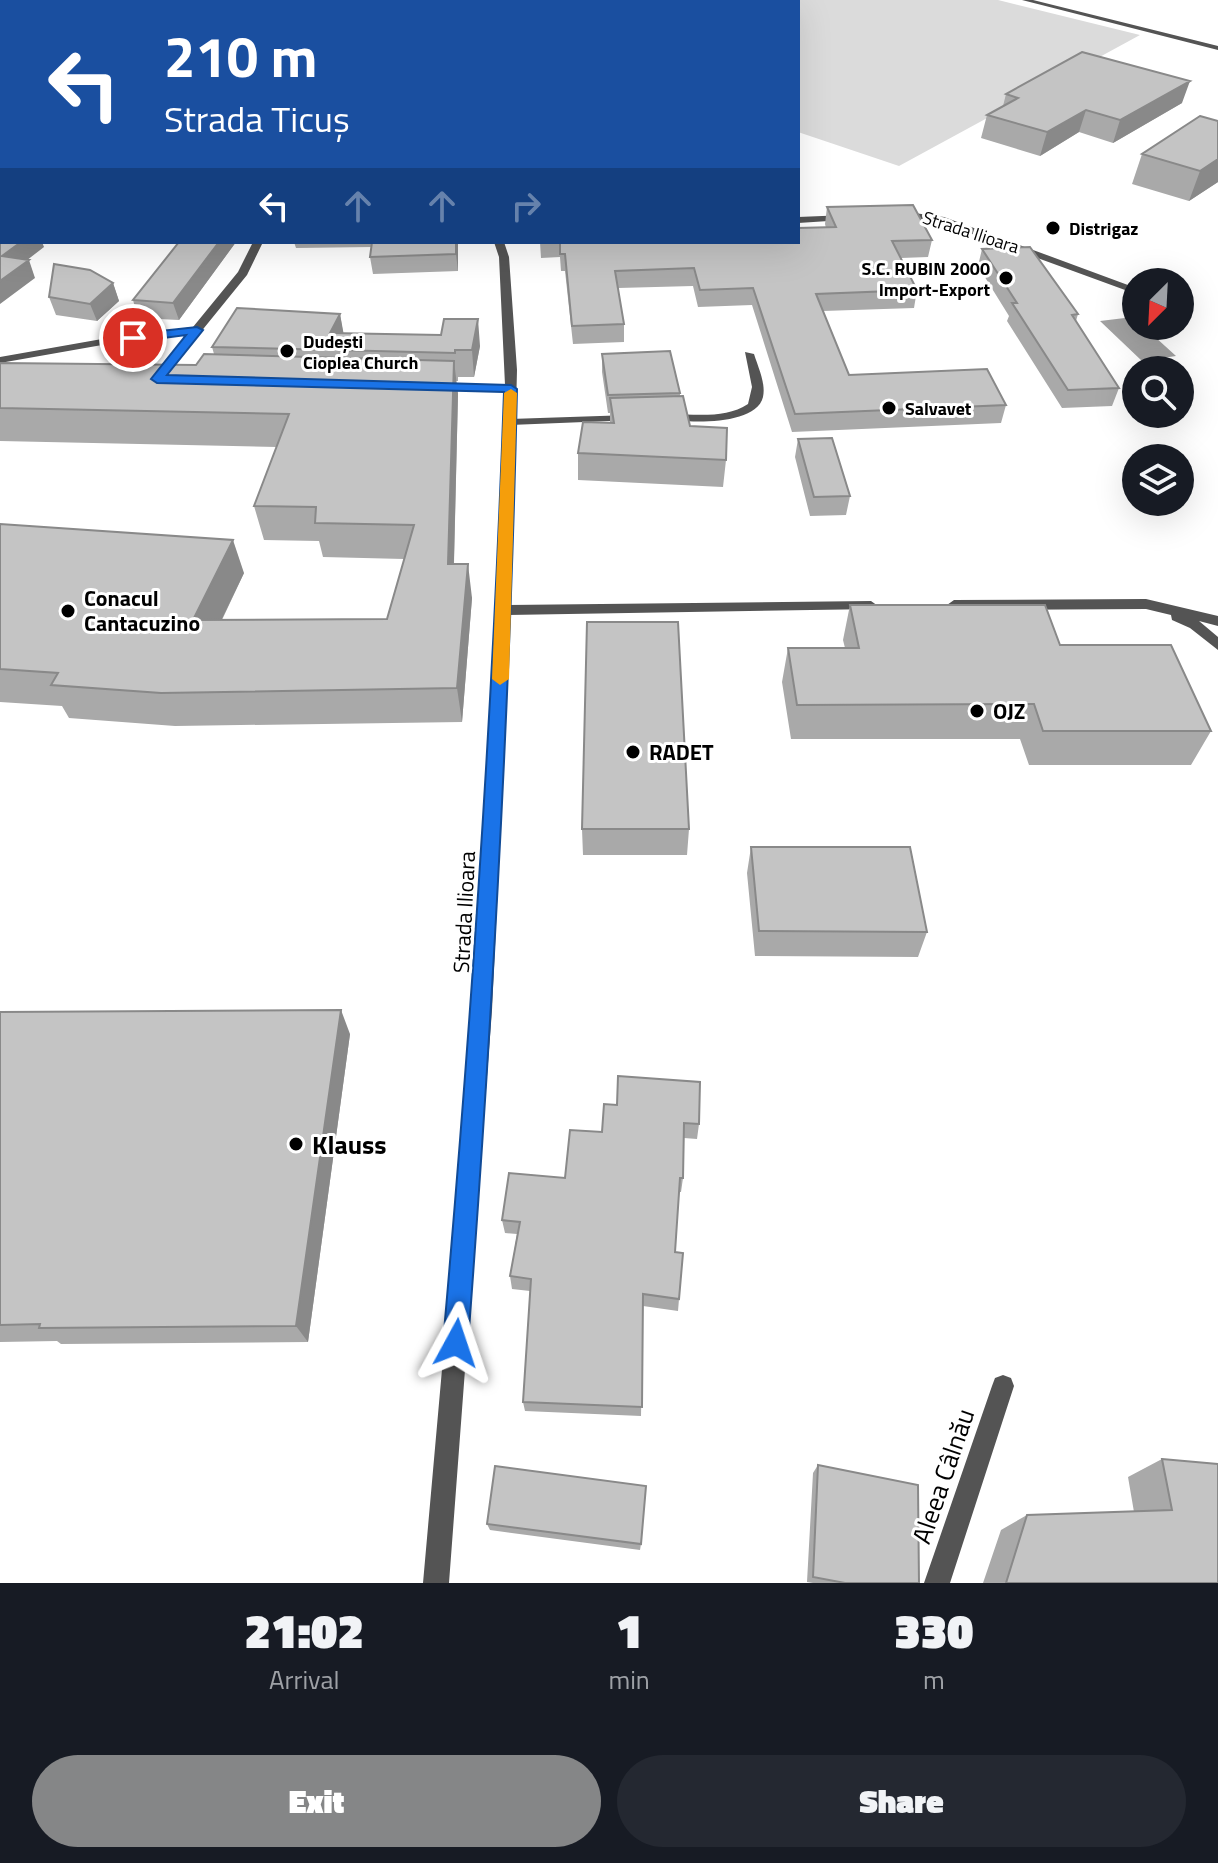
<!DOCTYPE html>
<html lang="en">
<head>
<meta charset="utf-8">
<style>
  body { margin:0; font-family:"Titillium Web",sans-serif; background:#242831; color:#f1f3f6; height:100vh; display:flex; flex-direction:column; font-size:30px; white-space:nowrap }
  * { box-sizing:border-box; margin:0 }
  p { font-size:26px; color:#9ea1a6 }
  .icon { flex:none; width:44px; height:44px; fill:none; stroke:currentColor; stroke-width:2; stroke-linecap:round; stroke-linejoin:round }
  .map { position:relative; height:1583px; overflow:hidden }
  .sheet { display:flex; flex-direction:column; background:#171b24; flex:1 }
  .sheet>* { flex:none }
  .banner { position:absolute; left:0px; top:0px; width:800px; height:244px; box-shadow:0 8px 32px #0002; background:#1a4fa0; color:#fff; overflow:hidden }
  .needle { width:52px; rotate:204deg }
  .controls { position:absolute; left:1122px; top:268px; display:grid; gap:16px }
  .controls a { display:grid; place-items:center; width:72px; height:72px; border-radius:50%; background:#171b24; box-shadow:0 8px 32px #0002; font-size:40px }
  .pin { position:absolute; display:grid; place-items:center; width:68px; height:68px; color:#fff; margin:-34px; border:4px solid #fff; border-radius:50%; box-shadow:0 2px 8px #0007 }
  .me { position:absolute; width:88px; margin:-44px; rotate:5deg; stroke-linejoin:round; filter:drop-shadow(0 0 6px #0008) }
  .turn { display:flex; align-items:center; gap:28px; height:168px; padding:0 32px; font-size:36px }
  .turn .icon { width:104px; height:104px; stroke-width:2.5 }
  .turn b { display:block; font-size:56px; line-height:68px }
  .lanes { display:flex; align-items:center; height:76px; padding:0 32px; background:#0003; justify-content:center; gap:40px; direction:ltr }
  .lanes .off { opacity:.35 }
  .eta { display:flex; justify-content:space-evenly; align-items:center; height:136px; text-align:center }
  .eta b { font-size:48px; font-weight:800; line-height:56px }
  .button { display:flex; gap:16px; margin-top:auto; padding:16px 32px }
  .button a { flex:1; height:92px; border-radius:48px; background:#858687; color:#fff; font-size:32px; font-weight:800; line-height:92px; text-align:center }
  .button a+a { background:#242831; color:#f1f3f6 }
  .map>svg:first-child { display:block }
</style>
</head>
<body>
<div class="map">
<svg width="1218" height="1583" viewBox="0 0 1218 1583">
  <rect width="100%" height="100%" fill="#fff"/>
  <path fill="#dbdbdb" d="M712,0H998L1140,35L899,166L798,132V2H707Z"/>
  <path fill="#a2a2a2" d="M1133,317L1136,326H1143L1176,356L1142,361L1100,321Z"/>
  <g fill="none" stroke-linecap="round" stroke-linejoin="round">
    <path fill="#545454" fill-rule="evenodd" d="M1022,0H1033L1218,46V50Z
      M745,352L754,354C758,367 766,383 763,397C756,426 688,423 665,419V415L669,414C695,414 726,419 748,404L752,387Z
      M630,415L636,418L634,420L510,425L504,422L510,419Z
      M1146,599L1218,616V626L1199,621L1218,637V650L1190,628L1172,620L1171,615L1146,609L954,610L947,605L954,600Z
      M871,601L878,606L876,609L504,615L497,610L504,605Z"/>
    <path fill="#545454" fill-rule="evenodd" d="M899,211L944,217L1136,288V294L939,222L896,216V212Z
      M847,215V219L844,220L798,223V217Z
      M253,242H263L247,275L161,381L151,379L188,334L102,345L0,363V357L102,339L193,327L238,272Z
      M494,242H504L509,257L517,370L511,610L492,1010L449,1583H423L474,1010L497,610L505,392L436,390L430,387L436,384L505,385L499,257Z
      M1003,1375L1011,1378L1014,1386L950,1583H924L992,1386L995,1378Z"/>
  </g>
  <path fill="#a9a9a9" d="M413,0H642L636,2H419Z
    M1006,94L1182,103L1113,143L1079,132L1040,156L981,138L987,115L1003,106Z
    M1218,121V182L1189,201L1132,184L1142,154Z
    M827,207L932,240L928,257L901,258L917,290L914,308L823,311L849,375L1006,405L1001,423L792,432L752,305L698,307L693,286L618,288L624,324V342L573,344L565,271H561L560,257L541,258L540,242H798L826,228L825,224Z
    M179,242H236L179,320L138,318L133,300Z
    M294,242H458V271L373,274L370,257L372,247L296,248Z
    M982,249L1078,314L1076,321L1119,388L1112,406L1062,408L1007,321L1009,316L978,266Z
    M113,283L119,301L97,321L56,315L49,297Z
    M340,314L343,333L480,346L474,377H458V381H456L458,394L454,564L472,598L462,722L175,726L69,718L62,706L0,702V524L244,573L222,620L387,619L404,559L323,557L319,541L264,540L254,506L277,447L0,441V363L196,365L214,354L212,347Z
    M602,354L680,393V396L690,426L726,460L723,487L578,480V453L610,423V413H608L602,372Z
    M798,439L850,496L846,515L810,516L795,457Z
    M850,605L1060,645L1211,731L1191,765H1029L1020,739H791L782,682L788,648H845L843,640Z
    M582,829H689L687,855H583Z
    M751,847L927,932L918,957L755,956L747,873Z
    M0,1012L350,1034L308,1342L61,1344L57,1341L0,1342Z
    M604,1104L699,1124L697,1139L684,1138L683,1178L681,1192H679L675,1252L679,1299L678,1311L643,1306L641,1416L525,1411L523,1402L530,1291L512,1289L510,1276L517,1234L505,1233L502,1220L565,1178L602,1132Z
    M1162,1459L1218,1583H983L1001,1530L1027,1515L1134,1512L1128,1477Z
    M818,1465L919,1583H813L807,1582L813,1473Z
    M487,1524L641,1544L640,1550L490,1530Z"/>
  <path fill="#898989" d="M601,0H642L636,2H600Z
    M1190,81L1182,103L1113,143L1120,120Z
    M1086,110L1079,132L1040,156L1047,132Z
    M1218,159V182L1189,201L1200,171Z
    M2,166V193L0,196V169Z
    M21,242H42L44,247L9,274L2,256Z
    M219,242H236L179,320L173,303Z
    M456,242H458V271L456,254Z
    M29,260L35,278L0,304V281Z
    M113,283L119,301L97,321L90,304Z
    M340,314L345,341L330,333Z
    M478,319L480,346L474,377L472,350Z
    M454,361L458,394L453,598L448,564Z
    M233,540L244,573L205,654L193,620Z
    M468,564L472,598L462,722L457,688Z
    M341,1010L350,1034L308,1342L296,1326Z"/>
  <path fill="#c4c4c4" stroke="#898989" stroke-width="2" d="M0,0H316V2H2V166L0,169Z
    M454,0H601H600L606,2H460Z
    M1082,52L1190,81L1120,120L1086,110L1047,132L987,115L1018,98L1006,94Z
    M1200,116L1218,121V159L1200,171L1142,154Z
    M913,205L932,240L892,241L917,290L816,294L849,375L987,369L1006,405L795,414L753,288L700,290L694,268L615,271L624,324L572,326L565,254H560V242H798V228L836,227L827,207Z
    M0,224H2V242H21L2,256L29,260L0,281Z
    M179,242H219L173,303L133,300Z
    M372,242H456V254L370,257Z
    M1030,247L1078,314L1072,315L1119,388L1068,390L1012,303H1017L982,249Z
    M54,264L90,270L113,283L90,304L49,297Z
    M237,308L340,314L330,333L441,335L444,319H478L472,350H455V353L212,347Z
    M670,351L680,393L608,395L602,354Z
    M204,354L454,361L448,564H468L457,688L161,693L51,685L58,673L0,669V524L233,540L193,620L387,619L414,525L315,523L316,507L254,506L289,414L0,408V363L196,365Z
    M683,396L690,426L727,428L726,460L578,453L583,422L614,423L610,398Z
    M832,438L850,496L814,497L798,439Z
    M850,605H1045L1060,645H1171L1211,731H1043L1034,704L797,705L788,648H859Z
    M587,622H678L689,829H582Z
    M751,847H910L927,932L759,931Z
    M341,1010L296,1326L39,1328L40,1324L0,1325V1012Z
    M618,1076L700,1082L699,1124L684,1123L683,1178H680L675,1252L683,1253L679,1299L643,1294L642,1407L523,1402L531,1279L510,1276L520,1222L502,1220L509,1173L565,1178L570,1130L602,1132L604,1104L617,1105Z
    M1162,1459L1218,1464V1583H1006L1027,1515L1172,1510Z
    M818,1465L918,1485L919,1583H845L813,1577Z
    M495,1466L646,1486L641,1544L487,1524Z"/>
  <path fill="#1a73e8" stroke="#114b97" stroke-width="2" d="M197,327L203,330L167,375L511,385L517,389C510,707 492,1025 468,1343L465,1352L456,1355L447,1352L443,1343C471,1026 493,710 504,392L157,383L151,379L186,335L133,342L127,338L133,334Z"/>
  <path fill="#f59e0b" d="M511,389L517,393L509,679L500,685L492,679L504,393Z"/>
  <g fill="#000" stroke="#fff" stroke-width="3">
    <circle cx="1053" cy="228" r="8"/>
    <circle cx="1006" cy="278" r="8"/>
    <circle cx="287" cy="351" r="8"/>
    <circle cx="889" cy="408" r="8"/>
    <circle cx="68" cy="611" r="8"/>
    <circle cx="977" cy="711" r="8"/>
    <circle cx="633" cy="752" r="8"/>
    <circle cx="296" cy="1144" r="8"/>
  </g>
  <g text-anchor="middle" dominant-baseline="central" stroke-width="6" stroke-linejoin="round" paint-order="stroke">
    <g font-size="18" font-weight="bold" fill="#000" stroke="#fff" text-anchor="start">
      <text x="1069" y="228">Distrigaz</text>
      <text x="990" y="268" text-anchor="end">S.C. RUBIN 2000<tspan x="990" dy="21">Import-Export</tspan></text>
      <text x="303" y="341">Dudești<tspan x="303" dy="21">Cioplea Church</tspan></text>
      <text x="905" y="408">Salvavet</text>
    </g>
    <g font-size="18" fill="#000" stroke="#fff">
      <text transform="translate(971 232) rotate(18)">Strada Ilioara</text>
    </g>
    <g font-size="22" font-weight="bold" fill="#000" stroke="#fff" text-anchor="start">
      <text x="84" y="598">Conacul<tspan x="84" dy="25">Cantacuzino</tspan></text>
      <text x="993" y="711">OJZ</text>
      <text x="649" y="752">RADET</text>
    </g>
    <g font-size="22" fill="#000" stroke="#fff">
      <text transform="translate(464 912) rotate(-87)">Strada Ilioara</text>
    </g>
    <g font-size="26" font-weight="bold" fill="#000" stroke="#fff" text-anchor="start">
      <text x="312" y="1144">Klauss</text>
    </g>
    <g font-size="26" fill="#000" stroke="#fff">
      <text transform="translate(943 1476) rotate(-71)">Aleea Câlnău</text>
    </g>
  </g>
</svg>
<div class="controls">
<a><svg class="needle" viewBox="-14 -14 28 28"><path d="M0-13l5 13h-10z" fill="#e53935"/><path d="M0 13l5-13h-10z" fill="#9ea1a6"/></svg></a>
<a><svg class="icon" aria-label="search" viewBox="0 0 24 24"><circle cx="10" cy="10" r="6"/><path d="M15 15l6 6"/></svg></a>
<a><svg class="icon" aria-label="layers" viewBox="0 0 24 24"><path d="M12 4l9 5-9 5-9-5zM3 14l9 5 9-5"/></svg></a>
</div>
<div class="pin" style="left:133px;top:338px;background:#d93025"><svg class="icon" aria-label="arrive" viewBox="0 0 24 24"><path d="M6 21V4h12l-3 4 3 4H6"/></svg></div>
<svg class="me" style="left:456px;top:1343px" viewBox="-20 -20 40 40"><path d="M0-17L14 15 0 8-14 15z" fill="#1a73e8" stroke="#fff" stroke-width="4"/></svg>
<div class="banner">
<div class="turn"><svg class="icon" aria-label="left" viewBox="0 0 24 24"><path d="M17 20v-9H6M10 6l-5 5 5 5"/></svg><div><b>210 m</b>Strada Ticuș</div></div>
<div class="lanes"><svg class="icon" aria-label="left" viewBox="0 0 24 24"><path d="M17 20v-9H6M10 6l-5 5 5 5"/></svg><svg class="icon off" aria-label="ahead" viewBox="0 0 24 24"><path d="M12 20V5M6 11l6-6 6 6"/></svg><svg class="icon off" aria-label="ahead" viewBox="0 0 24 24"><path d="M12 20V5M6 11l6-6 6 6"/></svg><svg class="icon off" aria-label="right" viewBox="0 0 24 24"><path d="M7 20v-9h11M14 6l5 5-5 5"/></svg></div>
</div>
</div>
<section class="sheet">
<div class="eta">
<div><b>21:02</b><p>Arrival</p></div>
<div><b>1</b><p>min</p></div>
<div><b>330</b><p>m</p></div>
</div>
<div class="button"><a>Exit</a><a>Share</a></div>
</section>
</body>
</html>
